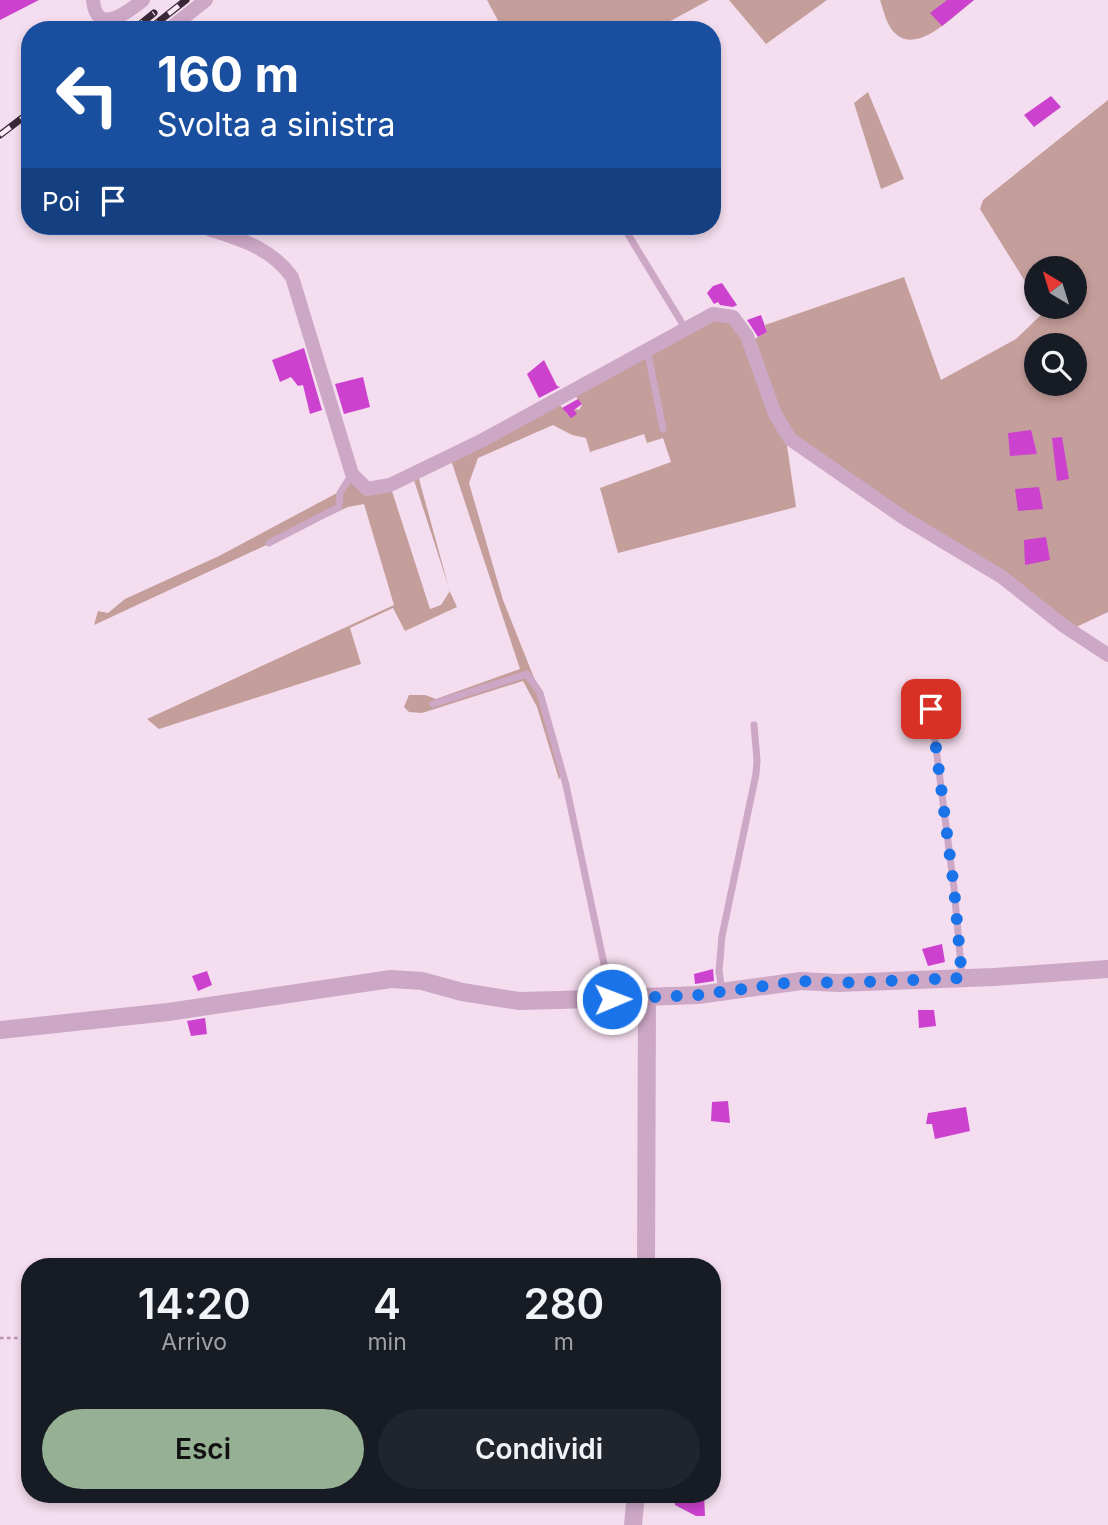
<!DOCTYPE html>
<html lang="it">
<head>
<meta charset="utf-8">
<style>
  body { margin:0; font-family:Inter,sans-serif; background:#20242c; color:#f1f3f6; height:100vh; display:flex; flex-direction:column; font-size:26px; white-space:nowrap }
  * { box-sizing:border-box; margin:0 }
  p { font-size:23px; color:#9ea1a6 }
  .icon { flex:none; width:38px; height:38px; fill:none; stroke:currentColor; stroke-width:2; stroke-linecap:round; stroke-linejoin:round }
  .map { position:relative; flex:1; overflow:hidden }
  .side { position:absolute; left:21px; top:1258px; width:700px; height:245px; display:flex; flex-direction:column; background:#171b24; border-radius:28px; box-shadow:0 4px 10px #0003 }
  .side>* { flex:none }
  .top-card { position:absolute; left:21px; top:21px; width:700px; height:214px; border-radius:28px; box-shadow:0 4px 10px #0003; background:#1a4fa0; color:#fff; overflow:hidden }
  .needle { width:46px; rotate:322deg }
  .tools { position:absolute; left:1024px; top:256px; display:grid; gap:14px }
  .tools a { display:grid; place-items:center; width:63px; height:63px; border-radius:50%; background:#171b24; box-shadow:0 4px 10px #0003; font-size:35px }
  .pin { position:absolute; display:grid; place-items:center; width:60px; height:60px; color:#fff; margin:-30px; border-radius:14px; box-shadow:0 4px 10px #0006 }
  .me { position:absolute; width:77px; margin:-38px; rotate:89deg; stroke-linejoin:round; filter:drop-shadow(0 0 5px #0008) }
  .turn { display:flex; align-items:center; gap:24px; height:147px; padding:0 21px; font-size:32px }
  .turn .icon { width:91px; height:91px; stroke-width:2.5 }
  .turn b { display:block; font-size:49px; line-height:60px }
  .then { display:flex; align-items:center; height:66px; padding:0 21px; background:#0003; gap:14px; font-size:26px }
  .eta { display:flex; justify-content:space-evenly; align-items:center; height:119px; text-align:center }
  .eta b { font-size:42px; font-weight:600; line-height:49px }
  .action { display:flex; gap:14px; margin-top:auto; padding:14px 21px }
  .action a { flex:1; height:80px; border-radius:42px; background:#96b093; color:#111; font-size:28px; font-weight:600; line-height:80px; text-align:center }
  .action a+a { background:#20242c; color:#f1f3f6 }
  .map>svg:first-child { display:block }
</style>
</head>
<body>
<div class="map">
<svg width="1108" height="1525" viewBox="0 0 1108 1525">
  <rect width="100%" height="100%" fill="#f4ddee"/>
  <path fill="#c49e9b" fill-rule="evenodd" d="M487,0H709L654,30H503Z
    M729,0H827L766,44Z
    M880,0H974C954,15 912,62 890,27C885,19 883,8 880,0Z
    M868,92L904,179L881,189L854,103Z
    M1108,100V612L1070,630L786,439L796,507L618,553L600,488L671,462L663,438L647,443L644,434L590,452L586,438L572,435L553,425L478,458L469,483L503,600L540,693L563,775L559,779L537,707L523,681L422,713L409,712L404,707L409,695H425L436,699L520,669L452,463L426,466L419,479L450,592L457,607L405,631L393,608L350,628L361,664L159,729L147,719L394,605L364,504L348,507L94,625L98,611L108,613L125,599L219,556L337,493L352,474L367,489L390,485L430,609L441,605L450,591L412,474L713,314L733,317L749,342L767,332L765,325L904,277L941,380L1016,339L1044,312L1041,306H1074V268H1036V299L980,209L983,200ZM1036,345H1074V383H1036ZM574,394L582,405L579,410L576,409L568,415L560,405Z"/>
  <path fill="#cc41ce" d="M0,0H39L0,20Z
    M947,0H974L942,26L930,13Z
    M1051,96L1061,107L1034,127L1024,115Z
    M722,283L737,305L733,307L720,305L718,302L714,304L707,293L713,286Z
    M761,315L767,332L758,337L747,320Z
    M304,348L322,410L310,414L303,385L298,386L291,377L280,382L272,360Z
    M544,360L557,386L560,387L539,398L527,374Z
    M363,377L370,407L344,414L335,384Z
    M578,399L582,404L574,410L577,414L571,418L562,408Z
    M1031,430L1037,454L1010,456L1008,433Z
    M1062,437L1069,479L1057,481L1052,438Z
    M1039,487L1043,509L1018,511L1015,489Z
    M1046,537L1050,560L1025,565L1024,540Z
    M942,944L945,962L928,966L922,949Z
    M713,969L714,981L695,984L694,974Z
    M207,971L212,985L198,991L192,976Z
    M918,1010H934L936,1026L919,1028Z
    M205,1018L207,1034L191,1036L187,1021Z
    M728,1101L730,1123L711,1121L712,1102Z
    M966,1107L970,1131L935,1139L932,1124H926L928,1113Z
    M674,1494H704L705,1516H696L675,1505Z"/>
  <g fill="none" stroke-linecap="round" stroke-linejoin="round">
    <path stroke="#b991b2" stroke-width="2.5" stroke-dasharray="3.5 3.5" stroke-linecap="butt" d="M0,1338H30"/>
    <path stroke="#cda7c6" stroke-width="7" d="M623,226L685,328
      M647,349L663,429
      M269,543L339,507L340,493L352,474
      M433,704L527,674L540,693L566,785L611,997
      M931,709L954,888L962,977
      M722,991L719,971L722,936L756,774L757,760L754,725"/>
    <path stroke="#cda7c6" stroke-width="14" d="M93,0C96,37 128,12 143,0
      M168,30L206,0
      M207,226L209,229C242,240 271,248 292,277L352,474L367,489L390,485L481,441L713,314L733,317L747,336L775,414L790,439L904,518L1002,577L1064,626L1108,655"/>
    <path stroke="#cda7c6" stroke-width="18" d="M0,1030L168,1012L391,979L422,981L462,992L519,1001L559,1000L698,995L801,981L838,983L994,977L1108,969
      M646,1267L647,999
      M633,1525L636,1494"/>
    <defs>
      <path id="rail" d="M133,30L154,13
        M148,30L186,0
        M0,135L30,112"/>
    </defs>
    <use href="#rail" stroke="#392838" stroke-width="7"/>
    <use href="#rail" stroke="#fbeaf6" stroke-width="4.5" stroke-dasharray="13" stroke-linecap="butt"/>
  </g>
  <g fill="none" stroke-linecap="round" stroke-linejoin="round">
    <path stroke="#1a73e8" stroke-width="12" stroke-dasharray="0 21.6" d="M612,999L698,995L801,981L838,983L962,978L954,888L931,709"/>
  </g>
</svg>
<div class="tools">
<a><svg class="needle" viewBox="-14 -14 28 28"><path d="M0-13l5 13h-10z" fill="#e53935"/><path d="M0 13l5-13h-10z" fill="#9ea1a6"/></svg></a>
<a><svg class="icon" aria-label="search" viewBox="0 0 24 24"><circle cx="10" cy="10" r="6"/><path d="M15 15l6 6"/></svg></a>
</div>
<div class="pin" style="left:931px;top:709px;background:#d93025"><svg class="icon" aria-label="arrive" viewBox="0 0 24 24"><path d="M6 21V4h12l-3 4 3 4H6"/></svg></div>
<svg class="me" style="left:612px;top:999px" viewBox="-20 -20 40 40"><circle r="17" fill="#1a73e8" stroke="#fff" stroke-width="3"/><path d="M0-11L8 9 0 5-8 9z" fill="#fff"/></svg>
<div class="top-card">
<div class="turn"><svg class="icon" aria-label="left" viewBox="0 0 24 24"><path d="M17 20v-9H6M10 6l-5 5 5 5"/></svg><div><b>160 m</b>Svolta a sinistra</div></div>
<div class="then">Poi<svg class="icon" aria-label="arrive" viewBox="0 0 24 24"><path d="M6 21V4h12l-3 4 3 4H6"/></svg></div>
</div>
<section class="side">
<div class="eta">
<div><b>14:20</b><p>Arrivo</p></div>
<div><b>4</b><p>min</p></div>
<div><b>280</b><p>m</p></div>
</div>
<div class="action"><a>Esci</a><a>Condividi</a></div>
</section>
</div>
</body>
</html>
